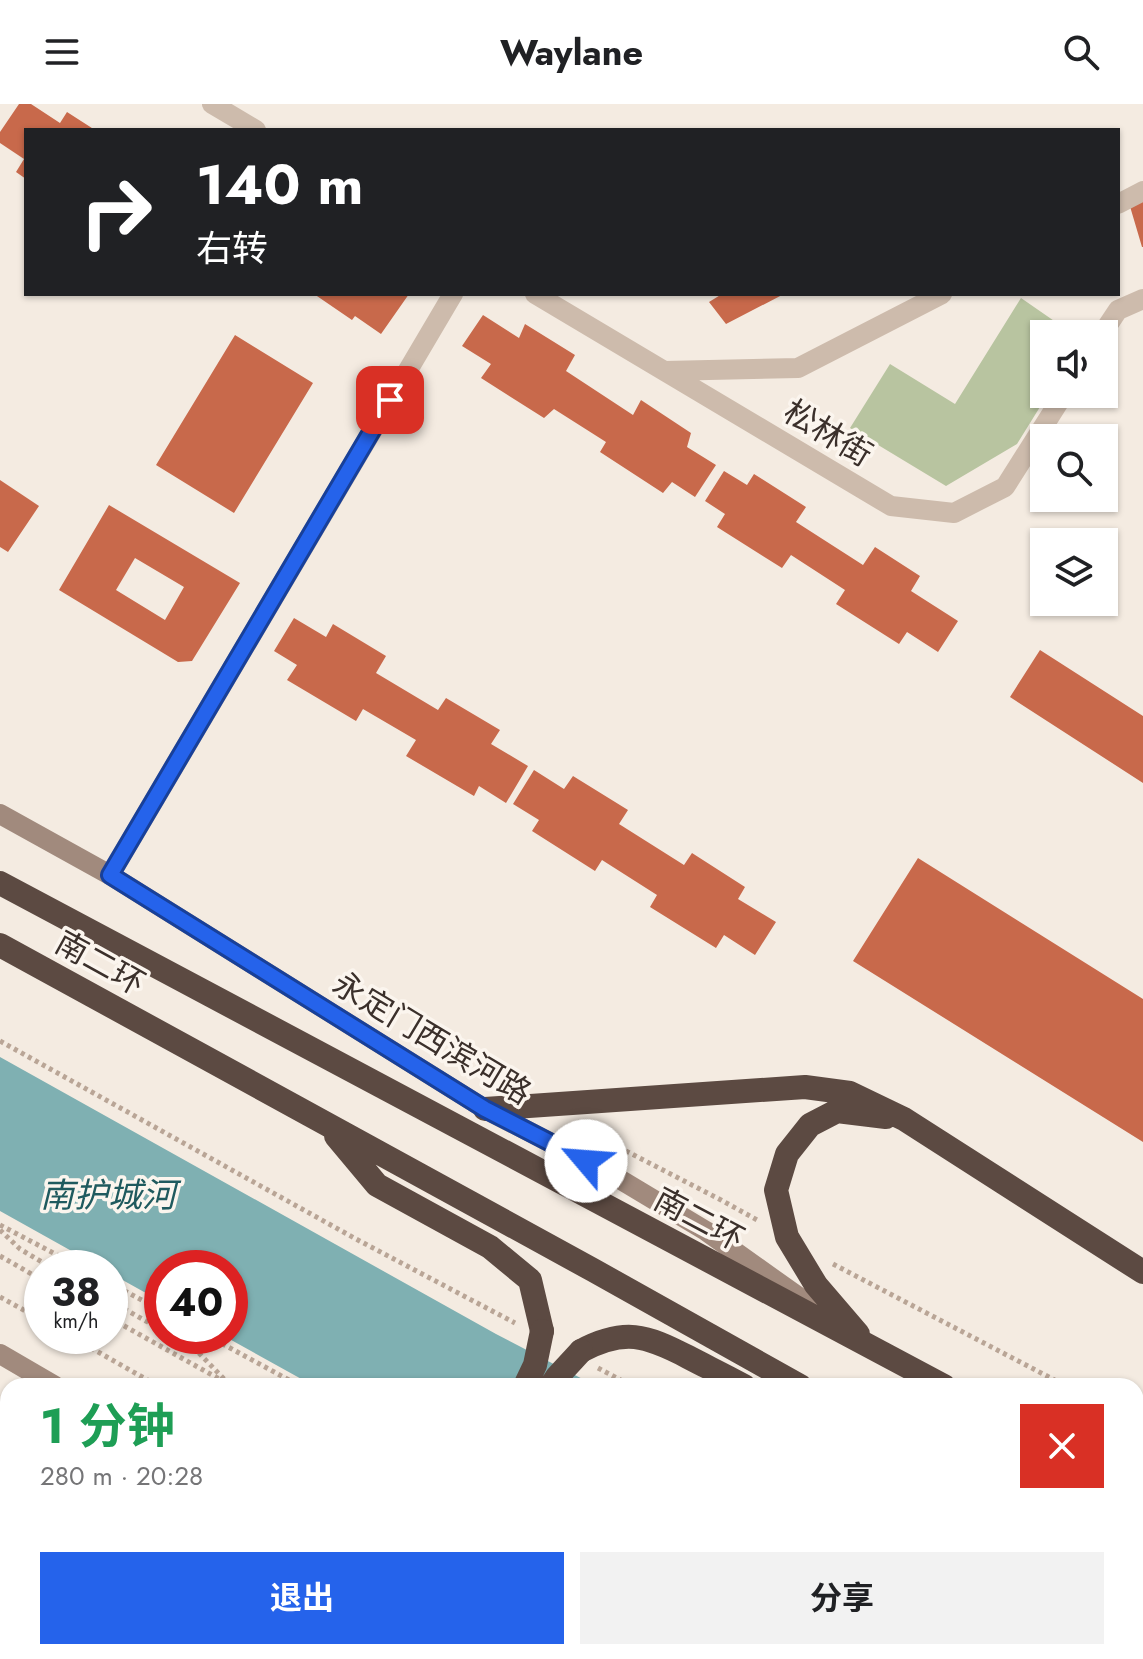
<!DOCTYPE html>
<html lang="zh">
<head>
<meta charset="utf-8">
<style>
  body { margin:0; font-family:Jost,"Noto Sans SC",sans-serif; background:#f2f2f2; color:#202124; height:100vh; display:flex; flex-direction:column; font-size:30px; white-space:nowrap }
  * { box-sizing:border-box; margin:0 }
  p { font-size:26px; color:#757577 }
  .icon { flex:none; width:44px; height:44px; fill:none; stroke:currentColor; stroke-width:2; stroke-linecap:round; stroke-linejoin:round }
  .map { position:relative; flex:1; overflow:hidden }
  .details { position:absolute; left:0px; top:1274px; width:1144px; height:282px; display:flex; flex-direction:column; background:#fff; border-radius:24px 24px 0 0; box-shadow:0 2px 6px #0004 }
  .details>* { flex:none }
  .top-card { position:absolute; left:24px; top:24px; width:1096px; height:168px; border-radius:0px; box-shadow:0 2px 6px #0004; background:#202124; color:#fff; overflow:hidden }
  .fabs { position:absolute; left:1030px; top:216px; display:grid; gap:16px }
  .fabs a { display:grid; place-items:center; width:88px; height:88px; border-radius:0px; background:#fff; box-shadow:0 2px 6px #0004; font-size:40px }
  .speed { position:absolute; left:24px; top:1146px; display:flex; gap:16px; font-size:40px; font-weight:700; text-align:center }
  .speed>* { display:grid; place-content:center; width:104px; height:104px; border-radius:50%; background:#fff; box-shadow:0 2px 6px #0004; line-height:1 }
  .speed small { font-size:20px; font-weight:400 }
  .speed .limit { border:12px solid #d22; background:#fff; color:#111 }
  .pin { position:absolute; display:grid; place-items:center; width:68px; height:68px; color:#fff; margin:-34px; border-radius:16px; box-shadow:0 4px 12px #0006 }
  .me { position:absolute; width:88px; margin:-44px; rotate:297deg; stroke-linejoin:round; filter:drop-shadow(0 0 6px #0008) }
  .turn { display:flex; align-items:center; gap:28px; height:168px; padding:0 40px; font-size:36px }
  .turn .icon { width:104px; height:104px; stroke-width:2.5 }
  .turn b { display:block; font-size:56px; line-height:68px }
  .round { display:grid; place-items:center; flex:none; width:84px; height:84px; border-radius:0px; background:#f2f2f2 }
  .summary { display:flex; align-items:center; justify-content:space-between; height:136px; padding:0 40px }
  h1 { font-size:48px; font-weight:700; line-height:60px; color:#1e9e55 }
  .primary-button { display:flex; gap:16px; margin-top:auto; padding:16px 40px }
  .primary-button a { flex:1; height:92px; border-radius:0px; background:#2563eb; color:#fff; font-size:32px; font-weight:700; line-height:92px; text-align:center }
  .primary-button a+a { background:#f2f2f2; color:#202124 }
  header { display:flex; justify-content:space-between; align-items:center; height:104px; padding:0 40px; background:#fff; font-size:36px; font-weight:700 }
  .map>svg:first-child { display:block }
</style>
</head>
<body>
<header><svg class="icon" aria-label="menu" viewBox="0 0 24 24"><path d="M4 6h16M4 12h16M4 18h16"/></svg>Waylane<svg class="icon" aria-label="search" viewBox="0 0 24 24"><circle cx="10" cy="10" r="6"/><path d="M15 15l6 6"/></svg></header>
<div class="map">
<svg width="1143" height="1555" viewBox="0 0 1143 1555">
  <rect width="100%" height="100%" fill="#f4ebe1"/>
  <path fill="#b8c4a0" d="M1021,194L1073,230H1044V290H1048L1017,340L946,382L850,324L890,260L955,300Z"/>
  <path fill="#7fb0b2" d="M0,953L496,1230L596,1282H314L224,1232H230V1164H162V1198L110,1169V1164H102L0,1107Z
    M819,1548H1108L1122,1555H832Z"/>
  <path fill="#c8694b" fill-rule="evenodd" d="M19,0H31L60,19L67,8L95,26H26V75L16,68L24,55L0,39V28Z
    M1143,93V143H1142L1129,99Z
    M314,190H409L381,230L355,212L352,216Z
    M722,190H784L726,220L709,198Z
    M483,211L519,234L525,220L575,251L566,267L633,311L641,296L691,329L687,343L716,361L695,393L672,378L663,389L600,348L606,338L554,305L544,314L481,274L491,260L462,242Z
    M235,231L313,279L234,409L156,361Z
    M724,367L747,381L754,370L806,403L796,418L863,461L875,443L920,472L911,487L958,517L938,548L907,528L899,540L836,500L845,486L791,451L782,464L717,423L725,410L705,397Z
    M0,376L39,402L8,448L0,443Z
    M109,401L240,479L192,557L178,558L59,486ZM135,454L184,483L165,516L116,486Z
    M294,514L326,533L333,520L386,552L376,569L438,606L446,594L500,626L491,640L528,662L506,699L479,682L474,692L406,652L416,636L363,605L356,617L287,576L297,561L274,547Z
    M1040,546L1143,612V679L1010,593Z
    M534,666L564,685L573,672L628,706L619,720L684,761L692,749L745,783L738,795L776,818L755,851L724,831L716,844L650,803L657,791L602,756L595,767L532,727L539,716L513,700Z
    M918,754L1143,895V1038L853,857Z
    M0,1376L8,1381V1457L0,1452Z"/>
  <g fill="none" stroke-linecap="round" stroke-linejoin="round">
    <path stroke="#b9a596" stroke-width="5" stroke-dasharray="4 4" stroke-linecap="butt" d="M0,937L356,1135L515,1219
      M582,1028L595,1031L721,1096L759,1117
      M0,1121L82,1164
      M0,1126L20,1145L52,1164
      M0,1152L42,1176
      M833,1160L1066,1282
      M110,1179L162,1207
      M0,1193L42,1216
      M110,1197L162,1226
      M110,1214L230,1281
      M70,1232L158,1282
      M172,1232L195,1245L226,1277
      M208,1232L300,1282
      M598,1264L632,1282
      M1136,1316L1143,1319
      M419,1548L432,1555
      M505,1548L520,1552
      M604,1548L617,1555
      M796,1548L809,1555
      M1136,1548L1143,1551"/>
    <path stroke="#cdbbac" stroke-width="14" d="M0,1525L8,1529
      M43,1548L57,1555
      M90,1555L94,1548"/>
    <path stroke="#cdbbac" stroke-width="20" d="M212,0L256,26
      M1118,100L1143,87
      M535,190L891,402L954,409L1005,383L1064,290
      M1102,230L1118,206L1143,195
      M665,267L798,264L942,190
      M110,771L453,190"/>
    <path stroke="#a18a7d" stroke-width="20" d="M0,710L110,771L485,1005L611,1070L706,1127L810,1201
      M0,1250L55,1282
      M463,1548L474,1555
      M541,1548L555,1555"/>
    <path stroke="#5c4a42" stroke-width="24" d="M0,779L944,1282
      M0,841L593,1166L800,1282
      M485,1005L805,983L850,989L904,1015L1143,1168
      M336,1032L377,1081L490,1143L530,1176L542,1227
      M858,1230L816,1181L787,1133L776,1086L787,1050L810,1021L837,1007L886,1013
      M581,1247C624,1224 646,1231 688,1253C707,1263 726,1272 744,1282
      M1136,1385L1143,1389
      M1136,1460L1143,1463
      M678,1548L691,1555"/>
    <path stroke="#5c4a42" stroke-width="24" d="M525,1282L535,1261L542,1227
      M551,1282L557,1273L581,1247"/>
  </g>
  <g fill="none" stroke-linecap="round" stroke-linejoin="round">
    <defs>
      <path id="route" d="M390,296L110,771L485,1005L586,1057"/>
    </defs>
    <use href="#route" stroke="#184099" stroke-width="20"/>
    <use href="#route" stroke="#2563eb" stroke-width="14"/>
  </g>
  <g text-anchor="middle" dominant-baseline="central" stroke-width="7" stroke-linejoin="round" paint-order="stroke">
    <g font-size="32" fill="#3b302b" stroke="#fbf5ee">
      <text transform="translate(828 329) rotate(31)">松林街</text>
      <text transform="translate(100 859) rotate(29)">南二环</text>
      <text transform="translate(432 934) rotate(31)">永定门西滨河路</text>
      <text transform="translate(699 1115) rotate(28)">南二环</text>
    </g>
    <g font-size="34" font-style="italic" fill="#1f5a5e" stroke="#fbf5ee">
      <text x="108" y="1091">南护城河</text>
    </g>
  </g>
</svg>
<div class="fabs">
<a><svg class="icon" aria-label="sound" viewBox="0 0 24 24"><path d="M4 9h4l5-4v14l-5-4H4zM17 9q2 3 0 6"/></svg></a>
<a><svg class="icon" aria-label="search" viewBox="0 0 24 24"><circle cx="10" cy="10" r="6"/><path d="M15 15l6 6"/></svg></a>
<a><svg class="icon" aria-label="layers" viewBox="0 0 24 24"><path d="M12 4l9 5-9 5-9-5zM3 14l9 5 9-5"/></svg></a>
</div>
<div class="speed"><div>38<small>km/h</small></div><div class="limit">40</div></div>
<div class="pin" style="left:390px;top:296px;background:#d93025"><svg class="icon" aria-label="arrive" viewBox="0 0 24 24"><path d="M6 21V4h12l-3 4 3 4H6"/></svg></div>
<svg class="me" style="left:586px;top:1057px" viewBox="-20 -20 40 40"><circle r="19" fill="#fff"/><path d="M0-13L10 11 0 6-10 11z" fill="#2563eb"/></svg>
<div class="top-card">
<div class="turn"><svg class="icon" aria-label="right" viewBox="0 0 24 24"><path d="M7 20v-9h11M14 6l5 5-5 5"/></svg><div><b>140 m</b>右转</div></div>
</div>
<section class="details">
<div class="summary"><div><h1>1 分钟</h1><p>280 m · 20:28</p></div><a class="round" style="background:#d93025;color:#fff"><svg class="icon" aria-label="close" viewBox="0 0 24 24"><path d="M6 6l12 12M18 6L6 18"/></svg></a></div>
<div class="primary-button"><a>退出</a><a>分享</a></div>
</section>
</div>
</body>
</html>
